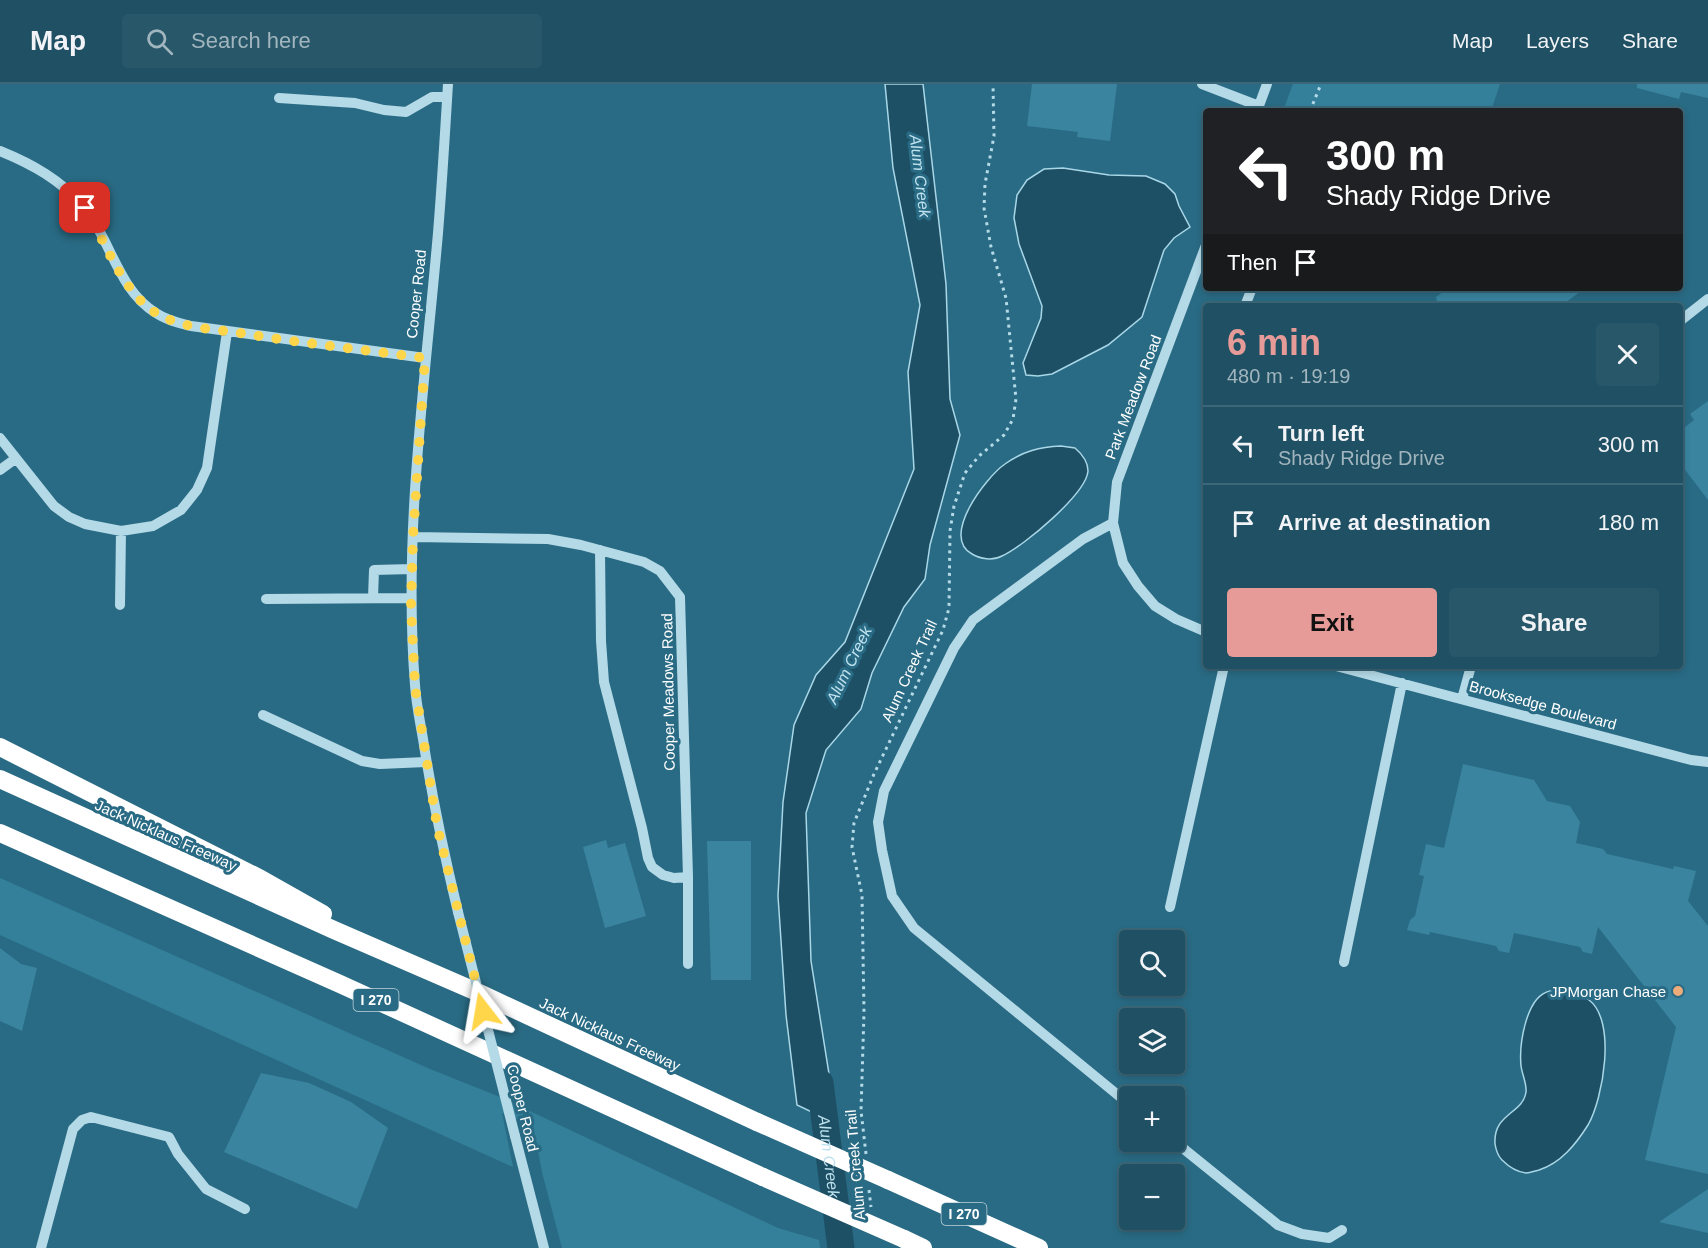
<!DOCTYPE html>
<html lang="en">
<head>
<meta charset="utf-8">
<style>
  body { margin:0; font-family:Arial,sans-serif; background:#275769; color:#f1f3f6; height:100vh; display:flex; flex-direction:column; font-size:22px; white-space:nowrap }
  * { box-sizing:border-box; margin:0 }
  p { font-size:20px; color:#a1b5be }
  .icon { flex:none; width:33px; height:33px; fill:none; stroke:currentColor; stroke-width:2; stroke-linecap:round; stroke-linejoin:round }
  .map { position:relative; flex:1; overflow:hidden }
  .sheet { position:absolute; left:1203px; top:219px; width:480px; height:366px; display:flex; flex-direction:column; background:#1f5063; border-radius:6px; box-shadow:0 3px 9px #0003,0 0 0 2px #3c6778 }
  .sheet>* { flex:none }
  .guide { position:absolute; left:1203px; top:24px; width:480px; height:183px; border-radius:6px; box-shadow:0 3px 9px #0003,0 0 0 2px #3c6778; background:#202124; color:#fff; overflow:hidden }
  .controls { position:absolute; left:1119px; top:846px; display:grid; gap:12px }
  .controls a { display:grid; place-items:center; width:66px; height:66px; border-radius:6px; background:#1f5063; box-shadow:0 3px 9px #0003,0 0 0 2px #3c6778; font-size:30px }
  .pin { position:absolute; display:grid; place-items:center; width:51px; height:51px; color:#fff; margin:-26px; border-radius:12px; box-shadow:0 3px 9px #0006 }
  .me { position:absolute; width:66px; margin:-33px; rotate:346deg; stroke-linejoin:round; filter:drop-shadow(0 0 4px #0008) }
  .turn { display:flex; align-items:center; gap:21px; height:126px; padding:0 24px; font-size:27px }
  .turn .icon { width:78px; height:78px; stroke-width:2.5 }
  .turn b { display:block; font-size:42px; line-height:51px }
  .then { display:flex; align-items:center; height:57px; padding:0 24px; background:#0003; gap:12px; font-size:22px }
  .round { display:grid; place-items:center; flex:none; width:63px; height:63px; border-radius:6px; background:#275769 }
  .summary { display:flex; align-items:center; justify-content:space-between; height:102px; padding:0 24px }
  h1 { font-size:36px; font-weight:700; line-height:45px; color:#e69b98 }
  .action { display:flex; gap:12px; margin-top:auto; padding:12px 24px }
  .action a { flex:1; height:69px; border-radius:6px; background:#e69b98; color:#111; font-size:24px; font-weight:700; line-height:69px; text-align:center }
  .action a+a { background:#275769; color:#f1f3f6 }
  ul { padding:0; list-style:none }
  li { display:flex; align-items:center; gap:18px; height:78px; padding:0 24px; border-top:2px solid #3c6778 }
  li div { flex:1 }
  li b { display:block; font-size:22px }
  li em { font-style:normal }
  header { display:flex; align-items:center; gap:36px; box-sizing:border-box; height:84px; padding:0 30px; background:#1f5063; border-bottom:2px solid #3c6778 }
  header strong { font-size:28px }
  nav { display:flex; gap:33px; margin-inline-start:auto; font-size:21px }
  .search { width:420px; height:54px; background:#275769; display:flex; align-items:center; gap:15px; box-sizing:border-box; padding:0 21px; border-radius:6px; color:#a1b5be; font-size:22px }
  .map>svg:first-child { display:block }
</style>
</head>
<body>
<header>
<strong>Map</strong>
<div class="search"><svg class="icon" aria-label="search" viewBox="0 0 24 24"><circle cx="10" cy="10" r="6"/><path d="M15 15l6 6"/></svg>Search here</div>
<nav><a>Map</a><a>Layers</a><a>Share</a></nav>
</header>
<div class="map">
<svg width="1708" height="1164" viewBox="0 0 1708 1164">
  <rect width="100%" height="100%" fill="#296b84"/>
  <path fill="#34809b" d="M1293,0H1500L1491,27H1283Z
    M0,794L430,985L500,1013L778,1144L819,1156L820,1164H562L542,1088L533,1042L502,1029L513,1083L0,851Z"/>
  <path fill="#1d5065" stroke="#a9d7e7" stroke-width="1.5" d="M885,0H923L946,200L950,315L960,351L930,461L925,495L904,523L872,589L861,625L826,666L806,729L811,877L837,1040L797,1021L786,931L778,812L783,718L794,641L816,591L845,558L914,385L908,288L920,221L893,84Z
    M1063,84L1109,91L1146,92L1165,100L1175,110L1179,122L1190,143L1174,154L1164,166L1142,233L1108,261L1052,290L1038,292L1026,291L1023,279L1041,234L1042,222L1019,160L1014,134L1017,111L1027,96L1044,85Z
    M1061,362L1075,364C1082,370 1088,377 1088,387C1086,410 1024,462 1002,472C993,477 980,475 972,470C940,453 986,393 1005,380C1023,367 1040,363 1061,362Z
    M1550,907C1564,907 1578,907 1589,916C1617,937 1603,1015 1588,1041C1576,1060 1561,1079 1539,1086C1535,1087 1530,1089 1526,1089C1517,1088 1508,1082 1502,1076C1498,1072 1496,1066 1495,1060C1493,1029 1523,1030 1526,1008C1527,1000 1522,990 1521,982C1519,960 1526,912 1550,907Z"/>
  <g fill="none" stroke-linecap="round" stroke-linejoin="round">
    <path stroke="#1d5065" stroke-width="27" id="s1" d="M820,999L841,1164"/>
  </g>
  <path fill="#3a84a0" d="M1032,0H1117L1110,57L1077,53L1078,48L1027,42Z
    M1637,0H1708V14L1681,8L1679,15L1637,4Z
    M1448,204H1585L1561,222H1460L1458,219L1438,222L1436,213Z
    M1708,317V416L1680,379V347L1694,336L1690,330Z
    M1463,680L1534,696L1547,717L1570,722L1580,738L1576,759L1603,765L1607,770L1673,785L1674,782L1696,787L1688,817L1708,842V1090L1645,1076L1676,943L1598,843L1592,870L1583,868L1580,863L1514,849L1509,869L1499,867L1496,862L1430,848L1429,851L1407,846L1410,836L1415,832L1424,792L1419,791L1426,760L1444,764Z
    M606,756L608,764L625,759L646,832L605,844L583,763Z
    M707,757H751V896H711Z
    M0,864L21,880L37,884L22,947L0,937Z
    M261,989L309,999L351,1018L388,1044L357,1125L224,1068Z
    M1708,1105V1149L1659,1138Z"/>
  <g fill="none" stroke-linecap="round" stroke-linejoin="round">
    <path stroke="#b4d9e7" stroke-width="3" stroke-dasharray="3 4.5" stroke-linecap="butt" d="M1310,27L1321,0
      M866,1070L861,1027L864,928L862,811L852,763L854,739L874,690L943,546L949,524L950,447L954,422L965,389L979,372L1004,351L1013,335L1016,315L1006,214L991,163L984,124L985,100L994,52L993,0
      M869,1106L871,1123"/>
    <path stroke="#b4d9e7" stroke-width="10" d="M448,0C445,50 442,100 438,149C425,299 403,450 415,601C416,619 420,637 423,655C432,713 444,770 458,828
      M1202,0L1259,22
      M279,14L355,19L384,26L406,28L432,13H447
      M1257,27L1267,0
      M0,67C32,80 61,96 84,123C111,156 118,206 156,229C166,236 179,239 191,242L425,274
      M1206,161L1117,398L1113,439L1123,479L1138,502L1155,522L1176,535L1206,548
      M1245,222L1252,204
      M1680,237L1708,215
      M0,354L54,422L69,433L85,440L121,447L153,442L181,426L197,406L207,384L227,248
      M0,386L15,375
      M1113,439L1083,455L973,536L954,564L884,707L878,738L882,766L892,812L914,844L1130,1021
      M413,453L548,455L581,461L644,478L660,487L680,513L688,793V880
      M600,466L601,557L604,598L642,744L648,774L652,783L663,791L674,794L688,793
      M373,514L374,486L412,485
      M266,515L411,514
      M120,521L121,447
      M1336,582L1691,676L1708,678
      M1462,615L1471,582
      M263,631L362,677L380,680L426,678
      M1170,823L1224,582
      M1344,878L1402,599
      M515,1052L544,1164
      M1174,1057L1278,1141L1302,1150L1329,1154L1342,1146
      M41,1164L73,1045L82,1036L91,1033L169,1053L178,1070L206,1105L245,1125"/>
    <path stroke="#fff" stroke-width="18" d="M0,663L261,795L323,830
      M0,695L334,846L477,908L757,1038
      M0,749L340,900L763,1093
      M888,1096L1039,1164
      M904,1155L923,1164"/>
    <path stroke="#b4d9e7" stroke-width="10" d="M458,828L515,1052"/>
    <path stroke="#fff" stroke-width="18" d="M757,1038L888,1096
      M763,1093L904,1155"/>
  </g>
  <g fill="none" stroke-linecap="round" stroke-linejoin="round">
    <path stroke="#ffd54a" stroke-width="10" stroke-dasharray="0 18" d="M85,124C105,157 123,209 156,229C180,244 212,245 240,249C301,259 363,266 425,274L413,453L411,522L415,603L437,742L483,927"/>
  </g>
  <circle fill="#eeac7b" stroke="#296b84" stroke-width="2" cx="1678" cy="907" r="6"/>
  <g text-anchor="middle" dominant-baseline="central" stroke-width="6" stroke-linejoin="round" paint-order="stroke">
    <g fill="#296b84" stroke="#bfd3da" stroke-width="1.5">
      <rect x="353.5" y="905" width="45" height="22" rx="4.5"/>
      <rect x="941.5" y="1119" width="45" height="22" rx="4.5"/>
    </g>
    <g font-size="14" font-weight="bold" fill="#fff">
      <text x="376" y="916">I 270</text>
      <text x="964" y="1130">I 270</text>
    </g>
    <g font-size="15" fill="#fff" stroke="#296b84">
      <text transform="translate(416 210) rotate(-84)">Cooper Road</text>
      <text transform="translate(1133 313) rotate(-69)">Park Meadow Road</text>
      <text transform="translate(909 587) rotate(-65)">Alum Creek Trail</text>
      <text transform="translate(668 608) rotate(-91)">Cooper Meadows Road</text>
      <text transform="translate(1543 621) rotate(15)">Brooksedge Boulevard</text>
      <text transform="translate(166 751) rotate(24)">Jack Nicklaus Freeway</text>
      <text transform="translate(610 950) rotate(25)">Jack Nicklaus Freeway</text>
      <text transform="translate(523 1024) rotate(76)">Cooper Road</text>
      <text transform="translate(855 1081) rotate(-95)">Alum Creek Trail</text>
    </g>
    <g font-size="15" fill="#fff" stroke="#296b84" text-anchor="end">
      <text x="1666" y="907">JPMorgan Chase</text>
    </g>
    <g font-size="16" font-style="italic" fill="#bfe2ee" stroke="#296b84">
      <text transform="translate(920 92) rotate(83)">Alum Creek</text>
      <text transform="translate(849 581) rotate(-64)">Alum Creek</text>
      <text stroke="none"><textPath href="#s1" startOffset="74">Alum Creek</textPath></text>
    </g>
  </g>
</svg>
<div class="controls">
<a><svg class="icon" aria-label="search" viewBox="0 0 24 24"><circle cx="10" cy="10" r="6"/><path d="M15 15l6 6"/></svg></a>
<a><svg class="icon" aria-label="layers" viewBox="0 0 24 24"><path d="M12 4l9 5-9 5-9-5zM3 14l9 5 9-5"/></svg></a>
<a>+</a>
<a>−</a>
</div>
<div class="pin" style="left:85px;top:124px;background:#d93025"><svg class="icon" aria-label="arrive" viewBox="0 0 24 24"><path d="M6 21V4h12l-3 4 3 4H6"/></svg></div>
<svg class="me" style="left:483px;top:927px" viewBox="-20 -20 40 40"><path d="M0-17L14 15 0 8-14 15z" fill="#ffd54a" stroke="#fff" stroke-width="4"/></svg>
<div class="guide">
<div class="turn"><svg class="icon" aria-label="left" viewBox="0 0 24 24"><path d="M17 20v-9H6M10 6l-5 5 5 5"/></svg><div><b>300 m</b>Shady Ridge Drive</div></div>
<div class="then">Then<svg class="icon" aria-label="arrive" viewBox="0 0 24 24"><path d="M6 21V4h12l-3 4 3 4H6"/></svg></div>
</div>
<section class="sheet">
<div class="summary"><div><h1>6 min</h1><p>480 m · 19:19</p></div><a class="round"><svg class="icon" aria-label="close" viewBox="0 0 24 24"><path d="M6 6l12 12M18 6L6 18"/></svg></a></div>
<ul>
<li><svg class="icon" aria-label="left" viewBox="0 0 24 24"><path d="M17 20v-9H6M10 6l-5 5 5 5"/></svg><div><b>Turn left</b><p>Shady Ridge Drive</p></div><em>300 m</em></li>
<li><svg class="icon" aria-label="arrive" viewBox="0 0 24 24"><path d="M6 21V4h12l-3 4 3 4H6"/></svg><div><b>Arrive at destination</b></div><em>180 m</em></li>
</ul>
<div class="action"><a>Exit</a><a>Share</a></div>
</section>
</div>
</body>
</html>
